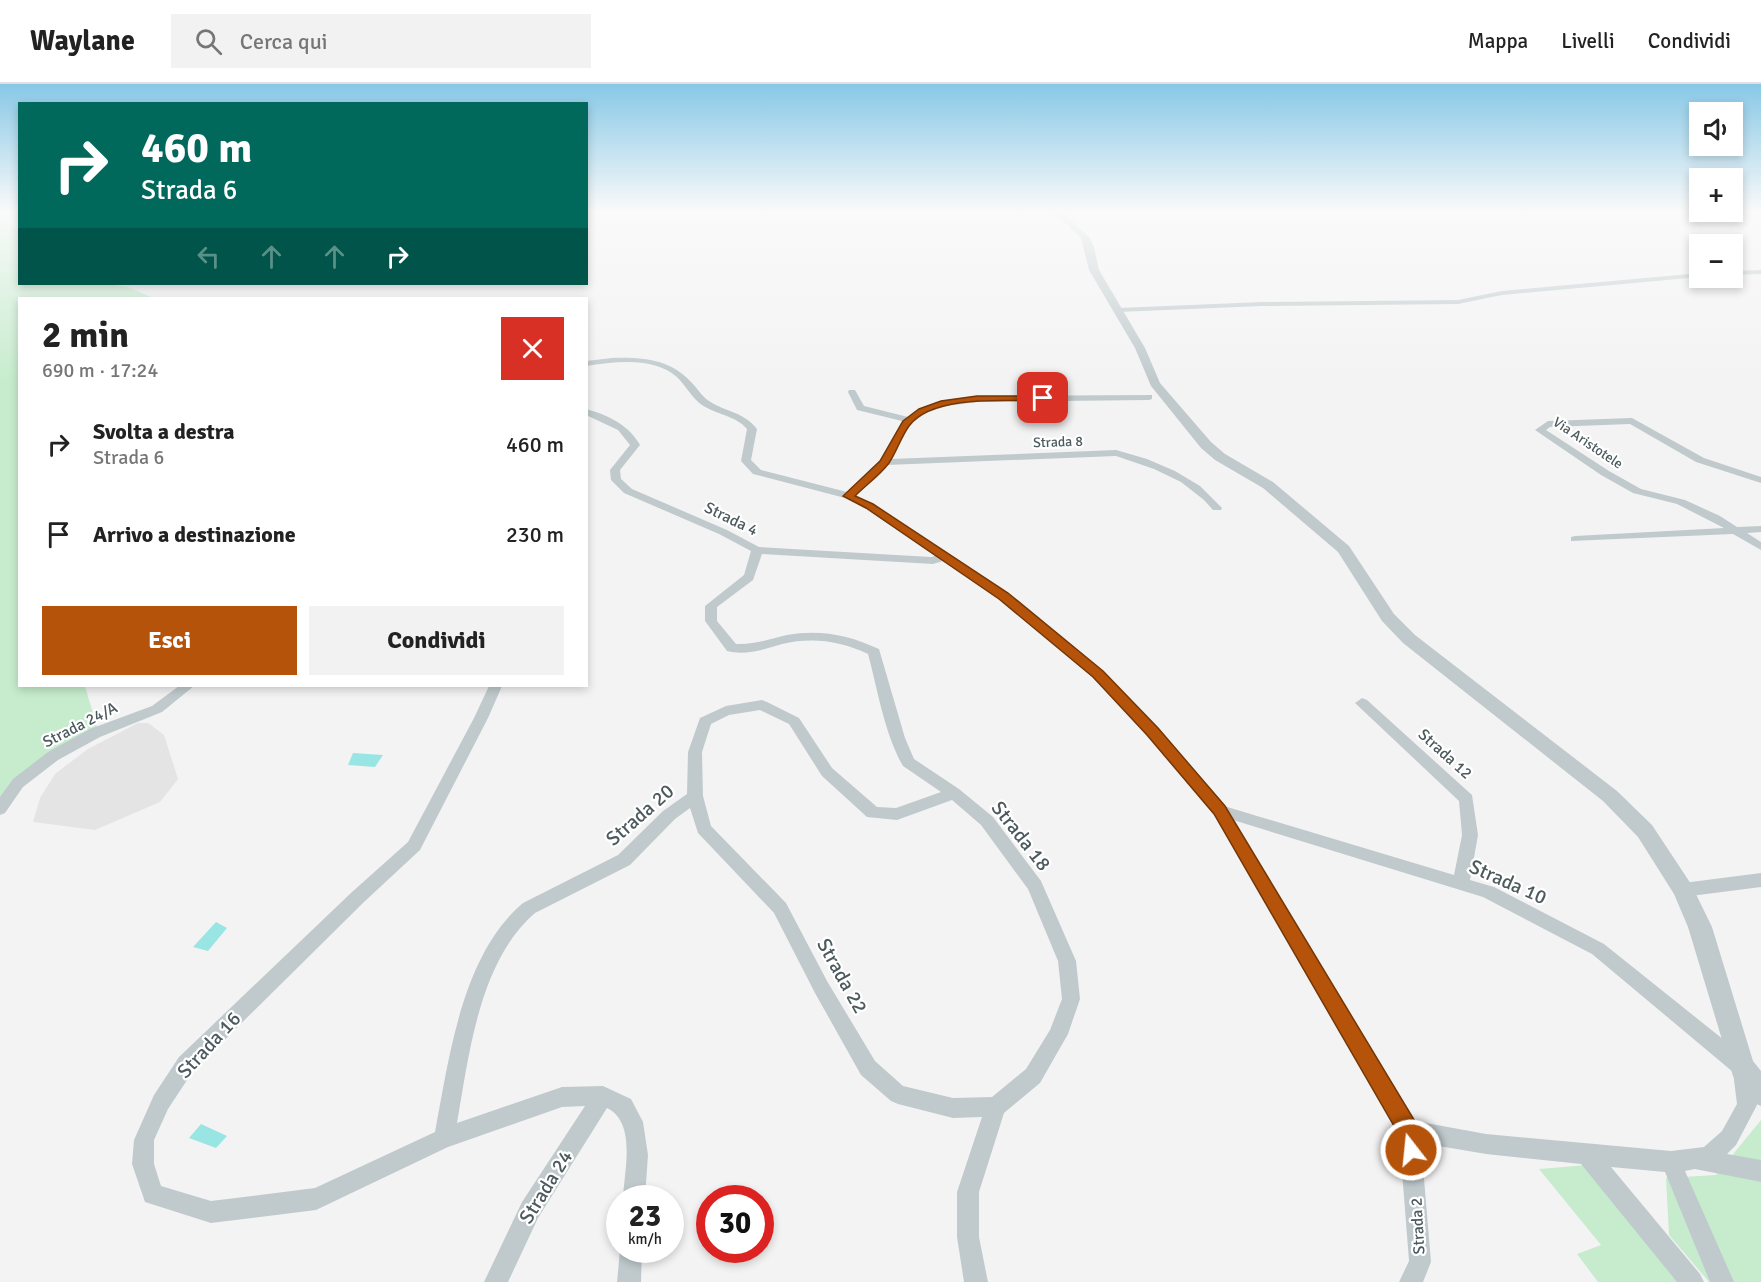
<!DOCTYPE html>
<html lang="it">
<head>
<meta charset="utf-8">
<style>
  body { margin:0; font-family:Signika,sans-serif; background:#f2f2f2; color:#222; height:100vh; display:flex; flex-direction:column; font-size:22px; white-space:nowrap }
  * { box-sizing:border-box; margin:0 }
  p { font-size:20px; color:#767676 }
  .icon { flex:none; width:33px; height:33px; fill:none; stroke:currentColor; stroke-width:2; stroke-linecap:round; stroke-linejoin:round }
  .map { position:relative; flex:1; overflow:hidden }
  .drawer { position:absolute; left:18px; top:213px; width:570px; height:390px; display:flex; flex-direction:column; background:#fff; border-radius:0px; box-shadow:0 3px 9px #0003 }
  .drawer>* { flex:none }
  .guide { position:absolute; left:18px; top:18px; width:570px; height:183px; border-radius:0px; box-shadow:0 3px 9px #0003; background:#00695c; color:#fff; overflow:hidden }
  .buttons { position:absolute; left:1689px; top:18px; display:grid; gap:12px }
  .buttons a { display:grid; place-items:center; width:54px; height:54px; border-radius:0px; background:#fff; box-shadow:0 3px 9px #0003; font-size:30px }
  .speed { position:absolute; left:606px; top:1101px; display:flex; gap:12px; font-size:30px; font-weight:700; text-align:center }
  .speed>* { display:grid; place-content:center; width:78px; height:78px; border-radius:50%; background:#fff; box-shadow:0 3px 9px #0003; line-height:1 }
  .speed small { font-size:15px; font-weight:400 }
  .speed .limit { border:9px solid #d22; background:#fff; color:#111 }
  .pin { position:absolute; display:grid; place-items:center; width:51px; height:51px; color:#fff; margin:-26px; border-radius:12px; box-shadow:0 3px 9px #0006 }
  .me { position:absolute; width:66px; margin:-33px; rotate:344deg; stroke-linejoin:round; filter:drop-shadow(0 0 4px #0008) }
  .turn { display:flex; align-items:center; gap:21px; height:126px; padding:0 24px; font-size:27px }
  .turn .icon { width:78px; height:78px; stroke-width:2.5 }
  .turn b { display:block; font-size:42px; line-height:51px }
  .lanes { display:flex; align-items:center; height:57px; padding:0 24px; background:#0003; justify-content:center; gap:30px; direction:ltr }
  .lanes .off { opacity:.35 }
  .round { display:grid; place-items:center; flex:none; width:63px; height:63px; border-radius:0px; background:#f2f2f2 }
  .overview { display:flex; align-items:center; justify-content:space-between; height:102px; padding:0 24px }
  h1 { font-size:36px; font-weight:800; line-height:45px }
  .primary-button { display:flex; gap:12px; margin-top:auto; padding:12px 24px }
  .primary-button a { flex:1; height:69px; border-radius:0px; background:#b45309; color:#fff; font-size:24px; font-weight:800; line-height:69px; text-align:center }
  .primary-button a+a { background:#f2f2f2; color:#222 }
  ul { padding:0; list-style:none }
  li { display:flex; align-items:center; gap:18px; height:90px; padding:0 24px }
  li div { flex:1 }
  li b { display:block; font-size:22px }
  li em { font-style:normal }
  header { display:flex; align-items:center; gap:36px; box-sizing:border-box; height:84px; padding:0 30px; background:#fff; border-bottom:2px solid #e0e0e0 }
  header strong { font-size:28px }
  nav { display:flex; gap:33px; margin-inline-start:auto; font-size:21px }
  .search { width:420px; height:54px; background:#f2f2f2; display:flex; align-items:center; gap:15px; box-sizing:border-box; padding:0 21px; border-radius:0px; color:#767676; font-size:22px }
  .map>svg:first-child { display:block }
</style>
</head>
<body>
<header>
<strong>Waylane</strong>
<div class="search"><svg class="icon" aria-label="search" viewBox="0 0 24 24"><circle cx="10" cy="10" r="6"/><path d="M15 15l6 6"/></svg>Cerca qui</div>
<nav><a>Mappa</a><a>Livelli</a><a>Condividi</a></nav>
</header>
<div class="map">
<svg width="1761" height="1198" viewBox="0 0 1761 1198">
  <rect width="100%" height="100%" fill="#f4f3f3"/>
  <path fill="#e5e4e4" d="M138,639H148L164,651L178,695L160,718L95,746L33,738L40,714L55,690L88,665Z"/>
  <path fill="#c6eccd" d="M0,130L19,147L20,200H108L128,203L153,214H20V602H85L97,643L0,715Z
    M1761,1036V1198H1709L1669,1151L1666,1094L1716,1091Z
    M1587,1081L1680,1198H1598L1577,1170L1601,1161L1539,1085Z"/>
  <path fill="#98e5e4" d="M353,669L383,671L375,683L348,681Z
    M216,838L227,844L208,867L193,863Z
    M201,1040L227,1052L216,1064L189,1054Z"/>
  <g fill="none" stroke-linecap="round" stroke-linejoin="round">
    <path fill="#c0cacd" fill-rule="evenodd" d="M1761,186V190L1732,191V187Z
      M1700,189V193L1502,211L1458,220L1262,222L1118,228L1114,226L1118,224L1262,218L1458,216L1502,207Z
      M612,274C641,273 670,275 690,297C697,303 701,312 709,317C726,328 744,328 757,345L751,376L761,386L847,408L880,376L902,337L857,326L848,308L849,306H855L864,322L908,333L920,325L941,317L977,312L1152,311V315L1149,316L977,318L946,322L926,329L910,340L891,375L1116,366L1147,375L1175,387L1200,402L1222,424L1221,426H1213L1204,416L1181,398L1154,385L1116,372L887,381L856,411L873,420L1007,509L1103,587L1157,644L1224,722L1454,791L1462,751L1459,717L1355,619L1362,614L1367,616L1472,711L1478,751L1470,796L1494,803L1604,860L1749,976L1757,1021L1736,1061L1727,1070L1761,1076V1098L1695,1085L1685,1087L1734,1198H1710L1665,1088L1611,1083L1700,1190L1704,1198H1677L1581,1080L1486,1070L1421,1059L1431,1178L1423,1198H1399L1409,1177L1399,1049L1214,730L1147,650L1093,593L999,515L943,477L933,480L762,470L753,496L717,523V537L736,560C754,561 769,555 787,551C820,545 849,551 879,565L905,654L914,675L959,705L993,733L1041,797L1076,877L1080,915L1068,950L1040,999L1004,1029L979,1108V1153L988,1198H964L957,1153V1108L982,1033L953,1034L898,1020L891,1017L861,991L815,909L774,829L698,749L690,724L675,735L630,781L535,829C479,877 469,971 457,1039L562,1003L603,1002L631,1015L643,1038L648,1071L645,1114H623C624,1087 637,1039 607,1024L538,1134L508,1198H484L522,1118L585,1022L562,1023L448,1063L316,1126L211,1139L145,1118L132,1080L134,1056L154,1011L179,973L352,808L408,758L474,634L489,602H502L488,634L420,766L364,818L193,987L168,1025L154,1056V1080L161,1102L211,1117L315,1104L435,1048C449,974 462,870 523,819L618,771L663,727L687,710L688,668L700,634L726,622L762,616L767,618L799,634L832,684L877,723L896,724L941,708L903,682C884,648 878,607 868,570C840,557 813,553 782,560C764,565 746,572 727,567L705,537V522L744,491L751,467L719,450L624,409L611,396L610,386L630,361L618,346L586,331V325C608,331 629,341 640,361L620,386L621,395L632,405L727,446L759,463L931,473L935,472L865,424L845,414L753,390L741,377L747,345C735,331 717,331 702,321C692,314 686,302 677,293C653,272 615,278 586,282V277ZM760,626L789,640L822,692L867,733L897,736L952,716L981,741L1028,805L1058,877L1062,915L1050,946L1026,985L992,1013L953,1014L903,1002L875,977L827,897L786,819L711,742L703,712L702,668L711,640L729,631ZM1233,736L1483,813L1592,870L1733,988L1737,1020L1722,1047L1704,1063L1671,1067L1486,1050L1415,1037Z
      M1632,334L1704,374L1761,393V399L1696,378L1630,340L1550,343L1546,346L1609,387L1641,405L1685,416L1720,432L1737,443L1761,442V448L1747,449L1761,458V466L1733,450L1571,457V453L1575,452L1724,444L1677,420L1633,409L1601,391L1535,346L1548,337Z
      M179,602H194L162,628L100,653L58,676L23,703L5,729L0,731V713L13,695L48,668L90,645L152,622Z
      M1761,789V803L1683,813L1677,811L1675,806L1677,801L1683,799Z
      M620,1166H642L641,1198H617Z"/>
    <path fill="#c0cacd" fill-rule="evenodd" d="M1054,129H1063L1089,153L1094,163L1099,186L1145,264L1160,299L1211,358L1225,370L1273,398L1349,462L1394,530L1415,551L1617,707L1652,741L1691,800L1712,843L1753,977L1761,987V1022L1752,1018L1733,992L1688,843L1674,810L1638,753L1603,717L1403,559L1382,537L1338,468L1263,404L1215,376L1201,364L1151,302L1135,264L1089,186L1081,154Z"/>
  </g>
  <linearGradient id="sky" x2="0" y2="1"><stop stop-color="#88c8e6"/><stop offset="0.43" stop-color="#fafafa"/><stop offset="1" stop-color="#fafafa" stop-opacity="0"/></linearGradient>
  <rect width="1761" height="297" fill="url(#sky)"/>
  <path fill="#b45309" stroke="#753606" stroke-width="1.5" d="M977,312H1043L1047,314L1043,317C1008,317 932,310 909,342C901,353 897,367 889,379C880,391 866,401 855,412L873,420L1008,509L1103,587L1158,644L1225,722L1416,1039L1422,1066L1419,1073L1411,1076L1404,1073L1398,1049L1214,730L1147,651L1093,593L999,515L866,424L843,412L880,377L903,337L919,325L941,317Z"/>
  <g text-anchor="middle" dominant-baseline="central" stroke-width="4.5" stroke-linejoin="round" paint-order="stroke">
    <g font-size="14" fill="#4c5a5e" stroke="#fff">
      <text transform="translate(1058 358) rotate(-2)">Strada 8</text>
      <text transform="translate(1588 359) rotate(34)">Via Aristotele</text>
    </g>
    <g font-size="16" fill="#4c5a5e" stroke="#fff">
      <text transform="translate(731 435) rotate(26)">Strada 4</text>
      <text transform="translate(80 641) rotate(-27)">Strada 24/A</text>
      <text transform="translate(1445 670) rotate(42)">Strada 12</text>
      <text transform="translate(1418 1142) rotate(-93)">Strada 2</text>
    </g>
    <g font-size="20" fill="#4c5a5e" stroke="#fff">
      <text transform="translate(640 731) rotate(-41)">Strada 20</text>
      <text transform="translate(1021 752) rotate(52)">Strada 18</text>
      <text transform="translate(1508 798) rotate(24)">Strada 10</text>
      <text transform="translate(842 892) rotate(61)">Strada 22</text>
      <text transform="translate(209 961) rotate(-47)">Strada 16</text>
      <text transform="translate(546 1103) rotate(-58)">Strada 24</text>
    </g>
  </g>
</svg>
<div class="buttons">
<a><svg class="icon" aria-label="sound" viewBox="0 0 24 24"><path d="M4 9h4l5-4v14l-5-4H4zM17 9q2 3 0 6"/></svg></a>
<a>+</a>
<a>−</a>
</div>
<div class="speed"><div>23<small>km/h</small></div><div class="limit">30</div></div>
<div class="pin" style="left:1043px;top:314px;background:#d93025"><svg class="icon" aria-label="arrive" viewBox="0 0 24 24"><path d="M6 21V4h12l-3 4 3 4H6"/></svg></div>
<svg class="me" style="left:1411px;top:1066px" viewBox="-20 -20 40 40"><circle r="17" fill="#b45309" stroke="#fff" stroke-width="3"/><path d="M0-11L8 9 0 5-8 9z" fill="#fff"/></svg>
<div class="guide">
<div class="turn"><svg class="icon" aria-label="right" viewBox="0 0 24 24"><path d="M7 20v-9h11M14 6l5 5-5 5"/></svg><div><b>460 m</b>Strada 6</div></div>
<div class="lanes"><svg class="icon off" aria-label="left" viewBox="0 0 24 24"><path d="M17 20v-9H6M10 6l-5 5 5 5"/></svg><svg class="icon off" aria-label="ahead" viewBox="0 0 24 24"><path d="M12 20V5M6 11l6-6 6 6"/></svg><svg class="icon off" aria-label="ahead" viewBox="0 0 24 24"><path d="M12 20V5M6 11l6-6 6 6"/></svg><svg class="icon" aria-label="right" viewBox="0 0 24 24"><path d="M7 20v-9h11M14 6l5 5-5 5"/></svg></div>
</div>
<section class="drawer">
<div class="overview"><div><h1>2 min</h1><p>690 m · 17:24</p></div><a class="round" style="background:#d93025;color:#fff"><svg class="icon" aria-label="close" viewBox="0 0 24 24"><path d="M6 6l12 12M18 6L6 18"/></svg></a></div>
<ul>
<li><svg class="icon" aria-label="right" viewBox="0 0 24 24"><path d="M7 20v-9h11M14 6l5 5-5 5"/></svg><div><b>Svolta a destra</b><p>Strada 6</p></div><em>460 m</em></li>
<li><svg class="icon" aria-label="arrive" viewBox="0 0 24 24"><path d="M6 21V4h12l-3 4 3 4H6"/></svg><div><b>Arrivo a destinazione</b></div><em>230 m</em></li>
</ul>
<div class="primary-button"><a>Esci</a><a>Condividi</a></div>
</section>
</div>
</body>
</html>
